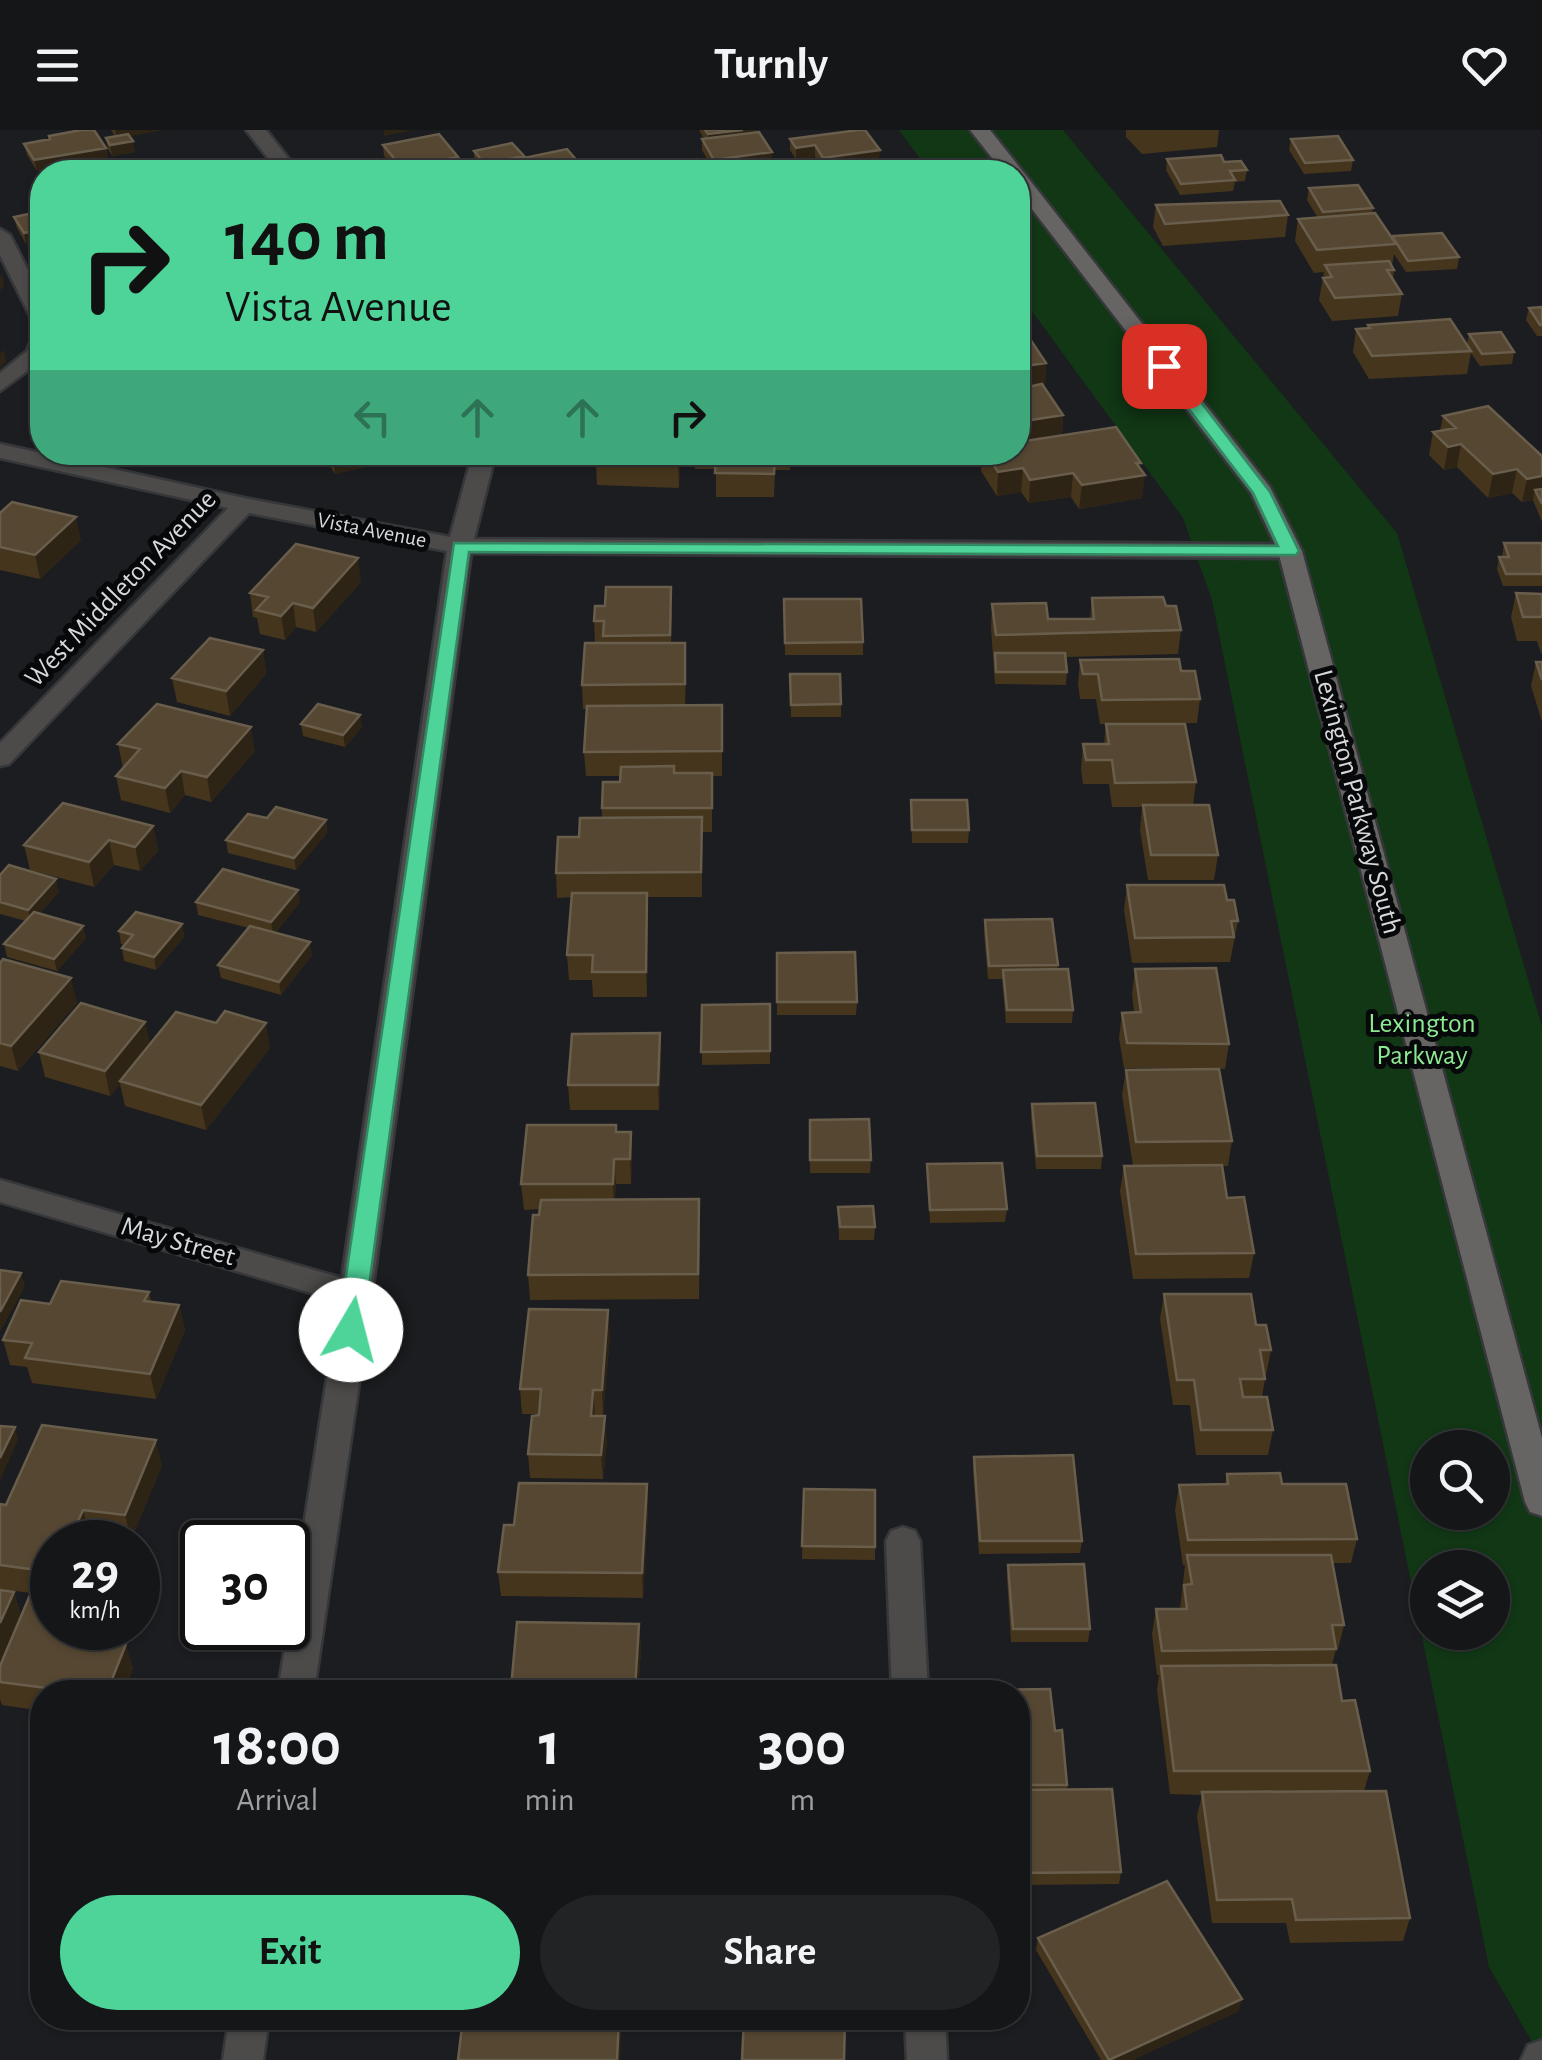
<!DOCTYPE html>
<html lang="en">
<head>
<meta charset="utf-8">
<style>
  body { margin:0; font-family:"Alegreya Sans",sans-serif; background:#222325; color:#f1f3f6; height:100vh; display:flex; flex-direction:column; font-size:38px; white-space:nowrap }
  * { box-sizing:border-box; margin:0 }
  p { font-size:32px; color:#9d9fa2 }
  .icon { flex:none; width:55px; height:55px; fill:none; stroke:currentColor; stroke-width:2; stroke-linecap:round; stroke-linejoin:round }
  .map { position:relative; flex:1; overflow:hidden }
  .panel { position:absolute; left:30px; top:1550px; width:1000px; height:350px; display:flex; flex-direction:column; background:#151618; border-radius:40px; box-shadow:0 2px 8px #0004,0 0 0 2px #343537 }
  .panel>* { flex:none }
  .hud { position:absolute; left:30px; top:30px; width:1000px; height:305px; border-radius:40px; box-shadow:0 2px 8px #0004,0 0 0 2px #343537; background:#4ed399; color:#111; overflow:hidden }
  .controls { position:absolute; left:1410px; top:1300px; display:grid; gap:20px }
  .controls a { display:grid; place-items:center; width:100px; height:100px; border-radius:50%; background:#151618; box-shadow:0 2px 8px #0004,0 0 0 2px #343537; font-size:50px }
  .speed { position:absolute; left:30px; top:1390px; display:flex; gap:20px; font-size:50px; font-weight:700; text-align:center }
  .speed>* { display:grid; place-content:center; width:130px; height:130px; border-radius:50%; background:#151618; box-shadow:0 2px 8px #0004,0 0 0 2px #343537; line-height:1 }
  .speed small { font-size:25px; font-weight:400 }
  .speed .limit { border:5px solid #111; border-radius:15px; background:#fff; color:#111 }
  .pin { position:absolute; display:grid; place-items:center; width:85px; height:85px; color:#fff; margin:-42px; border-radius:20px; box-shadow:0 5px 15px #0006 }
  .me { position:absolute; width:110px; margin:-55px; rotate:8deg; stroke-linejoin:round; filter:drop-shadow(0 0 8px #0008) }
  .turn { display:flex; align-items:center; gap:35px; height:210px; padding:0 30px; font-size:45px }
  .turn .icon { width:130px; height:130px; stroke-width:2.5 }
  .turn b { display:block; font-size:70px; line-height:85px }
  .lanes { display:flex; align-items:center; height:95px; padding:0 30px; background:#0003; justify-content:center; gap:50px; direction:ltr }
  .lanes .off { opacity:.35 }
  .eta { display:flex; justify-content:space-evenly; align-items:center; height:170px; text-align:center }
  .eta b { font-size:60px; font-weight:600; line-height:70px }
  .action { display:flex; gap:20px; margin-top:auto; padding:20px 30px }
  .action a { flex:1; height:115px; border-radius:60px; background:#4ed399; color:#111; font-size:40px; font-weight:600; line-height:115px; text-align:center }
  .action a+a { background:#222325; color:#f1f3f6 }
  header { display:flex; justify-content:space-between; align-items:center; height:130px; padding:0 30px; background:#151618; font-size:45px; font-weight:600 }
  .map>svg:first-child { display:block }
</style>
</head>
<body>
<header><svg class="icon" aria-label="menu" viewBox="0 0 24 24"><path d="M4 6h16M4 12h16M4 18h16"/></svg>Turnly<svg class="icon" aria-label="heart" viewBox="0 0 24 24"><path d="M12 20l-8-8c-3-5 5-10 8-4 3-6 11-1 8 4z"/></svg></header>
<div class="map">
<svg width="1542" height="1930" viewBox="0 0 1542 1930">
  <rect width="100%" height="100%" fill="#1c1d20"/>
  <path fill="#113715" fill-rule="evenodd" d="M899,0H1063L1397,403L1542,897V1929L1489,1837L1212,470L1183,388L1018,162V42H930ZM1428,1318H1492V1382H1428ZM1428,1438H1492V1502H1428Z"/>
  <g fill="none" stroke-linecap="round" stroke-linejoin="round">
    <defs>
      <path id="lane" d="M0,99L10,105L42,168V194L31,188L0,125Z
        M42,202V230L0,261V243L27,221L34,203Z
        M903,1397L915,1401L920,1411L928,1562H892L886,1411L891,1401Z
        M905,1888H945L947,1930H907Z"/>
      <path id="street" d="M246,0H266L299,42H279Z
        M0,314L244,368L450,407L473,322H496L474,409L1290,414L1302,421L1290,428L471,423L372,1164L314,1562H278L339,1171L0,1072V1050L342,1148L447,421L249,383L9,634L0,636V613L228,378L0,328Z
        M229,1888H269L263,1930H223Z
        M1542,1910V1930H1521L1528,1915Z"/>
      <path id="secondary" d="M970,0H990L1025,44L1270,357L1302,421L1542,1308V1386L1530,1382L1525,1372L1278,421L1251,363L1018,61V42H1003Z"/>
    </defs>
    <use href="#lane" stroke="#36373a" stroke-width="5"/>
    <use href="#street" stroke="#36373a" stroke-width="5"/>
    <use href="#secondary" stroke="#36373a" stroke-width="5"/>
    <use href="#lane" fill="#4c4b4a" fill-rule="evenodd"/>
    <use href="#street" fill="#4c4b4a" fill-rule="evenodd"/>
    <use href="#secondary" fill="#676563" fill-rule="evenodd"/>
  </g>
  <path fill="#45351d" d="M111,0H162L130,6L135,22L112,26L108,19L106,8L115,6Z
    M699,0H757L772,33L714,41L702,20V9H704Z
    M1126,0H1219L1217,17L1142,24L1126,7Z
    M49,6L106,18L108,30L37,41L27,25L24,14L49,9Z
    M790,9L879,31L823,39L815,27L796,29L790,20Z
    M1291,9L1353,30L1351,41L1304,44L1289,20Z
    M383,15L459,38L437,42H397L384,26Z
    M474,21L524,26V28L585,40V42H521L519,38L498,42H484L474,32Z
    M1167,29L1224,32L1247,40L1245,51L1235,52L1233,61L1180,65L1166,40Z
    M1309,58L1373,78L1372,83L1392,108L1459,127L1457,139L1406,142L1394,124L1392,136L1394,140L1393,149L1402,164L1398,186L1332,191L1319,170L1324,142L1314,143L1295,111L1298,89L1318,88L1307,70Z
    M1156,75L1288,85L1285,107L1163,116L1153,97Z
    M42,81L26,114L17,98L14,87Z
    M42,124V145L38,137L36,125Z
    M1542,177V206H1537L1526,190L1529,178Z
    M1368,195L1467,214L1469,204L1514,222L1512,234L1480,236L1471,223L1467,244L1369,249L1353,222L1356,199L1368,198Z
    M1046,233L1045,256H1043L1063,285L1062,306L1141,339L1142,368L1079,379L1071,367L1029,373L1021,362L997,366L981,341L982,322H1018Z
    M1443,286L1542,326V392L1533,370L1522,372L1512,363L1488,368L1457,337L1444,340L1429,325L1433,302L1440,301Z
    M321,322H389L390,331L335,344Z
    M680,322L679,358L597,355L596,332Z
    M695,322H790V340H775L774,367H716V339H695Z
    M0,383L81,410L40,449L0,440Z
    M1504,413H1542V456H1503L1497,439L1499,427H1502Z
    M361,452L316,502L296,497L285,510L260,504L257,488L253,487L250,463Z
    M1516,463L1542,464V523H1541L1537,511H1517L1511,487Z
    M1092,468L1166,476L1181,500L1178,524L1066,527L1067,542L1066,555L995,554L991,498L992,474L1048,489H1090Z
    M784,469L863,512V525H785Z
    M672,481L671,513L686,537L685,576L722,575V646H712V702H702V767H647V867H593L592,850H569L567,825L572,767L557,768L556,743L579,707L602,688V678L620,652L621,646H586L584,622L587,579H583L582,555L595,513L594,491Z
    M263,520L266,544L230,586L177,572L172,548Z
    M1080,530L1200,569L1197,593L1100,594L1096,569H1080L1078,554Z
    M1536,532H1542V592L1531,556Z
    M790,544L841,574V587H791Z
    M301,594L362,597L345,617L303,606Z
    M1106,594L1196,652L1193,675L1218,725L1214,750H1148L1140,700L1142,677H1112L1109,654H1083L1081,639L1083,614H1104Z
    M118,614L255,621L211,672L185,665L170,683L121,670L116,646L123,638Z
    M911,670L969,700L968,713H912Z
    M267,688L326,690L327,703L296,740L228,723L226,710Z
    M153,696L158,721L140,741L114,735L94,757L30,740L24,715Z
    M0,745L59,762L39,784L86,808L57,841L7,827L4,814L26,791L0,784Z
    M1127,755L1227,770L1238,791L1230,832L1132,833L1124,780Z
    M196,772H300L275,803L312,825L281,865L221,848L218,835L249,798L198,785Z
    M985,790L1058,835L1057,839L1073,880L1072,893H1006L1002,849H988L984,803Z
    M182,794L184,807L156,840L124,831L122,818L124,815L121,814L119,801Z
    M777,823L857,872L856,885H777Z
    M0,833L77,873L18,941L0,936Z
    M1135,839L1229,914L1225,939L1124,938L1119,908L1122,883L1134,882L1132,864Z
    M770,874V934L702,935V875Z
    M145,892L150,914L270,918L206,1000L125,976L120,954L110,966L45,947L39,922Z
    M660,903L661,928L659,980H570L568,955Z
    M1126,940L1232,1011L1228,1036H1222L1227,1068L1254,1123L1249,1148L1133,1149L1120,1061L1124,1036H1133L1122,965Z
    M1032,974L1102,1026L1101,1039H1036L1031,987Z
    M810,990L871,1030L870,1043H810Z
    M616,1002H631L632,1027L631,1054H616L615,1069L700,1094L699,1169L530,1170L528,1145L540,1079L524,1080L521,1054Z
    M927,1034L1007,1079L1005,1092L930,1093Z
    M838,1077L875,1097L874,1110H839Z
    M149,1162L151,1172L179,1175L185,1200L156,1269L32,1253L27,1237L10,1235L3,1210L50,1174Z
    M1164,1164L1256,1195L1271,1220L1266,1245H1264L1265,1249L1262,1267L1273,1300L1268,1325H1196L1190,1275H1173L1160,1189Z
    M610,1205L603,1285H595V1286L607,1311L603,1349L530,1348L528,1324L539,1284H522L520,1259Z
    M974,1327L1082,1411L1080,1423L979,1424L973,1340Z
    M162,1335L131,1410L90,1405L86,1412H52V1498H131L124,1514L133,1538L124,1562H42V1581L2,1575L0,1569V1536L14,1462L21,1486L31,1463L0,1459V1374L6,1375Z
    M1227,1344L1282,1354L1357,1409L1351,1433H1332L1344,1495L1338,1519H1336L1332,1535L1342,1571L1370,1641L1364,1661L1410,1788L1403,1811L1290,1813L1286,1793H1212L1197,1686L1202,1665L1170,1664L1157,1560L1159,1545H1157L1152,1504L1156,1479H1180L1185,1435H1183L1175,1380L1179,1355L1225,1354Z
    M647,1354L648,1379L643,1468L501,1466L498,1442L514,1395Z
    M804,1359L875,1360V1430L802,1429Z
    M1008,1435L1090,1499L1088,1512H1011L1007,1448Z
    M639,1494L641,1519L638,1562H511V1558Z
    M1018,1562L1055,1601L1067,1655V1660L1121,1742L1119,1754L1018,1755Z
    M1038,1808L1239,1881L1132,1930H1101L1036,1820Z"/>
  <path fill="#2e2416" d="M115,0H162L117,9Z
    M384,0H413L384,6Z
    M743,0H757V9L708,16V4Z
    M133,11L135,22L112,26L110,15Z
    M815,15V27L796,29V18Z
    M106,18L108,30L37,41L34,30Z
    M880,20L879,31L823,39V28Z
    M772,22V33L714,41V30Z
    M524,26V36L519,29V38L498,42H486L485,34Z
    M458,27L459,38L437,42H402V38Z
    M42,99V111L26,114L24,103Z
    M2,145L4,157L0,160V147Z
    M4,220L6,232L0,237V223Z
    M1046,233L1045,256L1018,260V237Z
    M1063,285L1062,308L1018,315V292Z
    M1461,314L1457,337L1444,340L1448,317Z
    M373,322H389L390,331L335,344L334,332Z
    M679,322L680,337L679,358L678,335Z
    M830,322H883L829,331Z
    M1136,333H1141L1140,346L1145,345L1142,368L1079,379L1082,355Z
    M1023,338L1021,362L997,366L998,342Z
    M1517,339L1512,363L1488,368L1493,344Z
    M1073,343L1071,367L1029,373L1030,350Z
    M1542,346V368L1535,360L1533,370L1522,372L1527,349Z
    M76,387L81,410L40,449L35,425Z
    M358,428L361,452L316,502L313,478Z
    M293,473L296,497L285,510L281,486Z
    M263,520L266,544L230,586L226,561Z
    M360,585L362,597L345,617L343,605Z
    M251,597L255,621L211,672L207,647Z
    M181,641L185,665L170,683L165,658Z
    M326,690L327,703L296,740L294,728Z
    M153,696L158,721L140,741L135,717Z
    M109,710L114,735L94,757L89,732Z
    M56,749L59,762L31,793L28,780Z
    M298,760L300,772L273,805L271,792Z
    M647,763L648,788L647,867L646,842Z
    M182,794L184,807L156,840L154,827Z
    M83,796L86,808L57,841L54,829Z
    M310,812L312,825L281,865L279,852Z
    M71,848L77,873L18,941L11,916Z
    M145,892L151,917L120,951V954L110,966L105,941Z
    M266,893L270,918L206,1000L201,975Z
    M660,903L661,928L659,980L658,955Z
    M631,1002L632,1027L631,1054L630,1029Z
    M614,1029L616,1054L614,1079L613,1054Z
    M21,1143L25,1156L0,1202V1182Z
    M179,1175L185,1200L156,1269L150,1244Z
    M608,1180L610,1205L603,1285L602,1260Z
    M593,1260L595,1285L593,1311L591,1286Z
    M605,1286L607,1311L603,1349L601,1325Z
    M15,1297L18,1310L0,1350V1328Z
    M156,1310L162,1335L131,1410L125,1385Z
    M647,1354L648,1379L643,1468L642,1443Z
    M83,1380L90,1405L86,1412H69Z
    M14,1462L21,1486L0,1536V1493Z
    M639,1494L641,1519L638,1562H635Z
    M114,1498H131L115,1536L109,1512Z
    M126,1514L133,1538L124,1562H107Z
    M1242,1869L1239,1881L1132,1930H1109Z
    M619,1888H622L620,1930H617Z"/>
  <path fill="#554732" stroke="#695e4c" stroke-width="2.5" d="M81,0H94L106,18L34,30L24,14L50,9L49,6Z
    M705,0H743L708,4Z
    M859,0H865L880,20L823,28L815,15L796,18L790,9Z
    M759,2L772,22L714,30L702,9Z
    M128,4L133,11L110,15L106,8Z
    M439,4L458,27L402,38L383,15Z
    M1338,6L1353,30L1305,33L1291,9Z
    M512,13L524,26L485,34L474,21Z
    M567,19L585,40L571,42H530L519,29Z
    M1221,25L1224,32L1241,31L1247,40L1230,41L1235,50L1181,54L1167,29Z
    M878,35L883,42H823H825Z
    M210,38L213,42H188Z
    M1358,55L1373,78L1323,82L1309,58Z
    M1280,71L1288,85L1165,94L1156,75Z
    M42,81V99L24,103L14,87Z
    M1375,83L1396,114L1317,120L1298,89Z
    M1442,103L1459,127L1408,131L1392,106Z
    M42,124V135H41L36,125Z
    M1389,131L1394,140H1387L1402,164L1335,168L1323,148L1332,147L1325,135Z
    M1542,177V195H1540L1529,178Z
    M1450,189L1471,221L1372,226L1356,199L1370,198L1368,195Z
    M1501,202L1514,222L1482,224L1469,204Z
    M1028,206L1046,233L1018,237V207Z
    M1042,254L1063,285L1018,292V259Z
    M1488,276L1542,326V346L1527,349L1517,339L1493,344L1461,314L1448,317L1433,302L1456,298L1443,286Z
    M1116,297L1141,333H1136L1145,345L1082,355L1073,343L1030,350L1023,338L998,342L985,322H1018V312Z
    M328,322H373L334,332Z
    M597,322H679L678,335L596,332Z
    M716,322H775L774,344L715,343Z
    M1542,359V374L1535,360Z
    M12,372L76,387L35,425L0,417V383Z
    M1504,413H1542V444H1506L1499,427H1509Z
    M296,414L358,428L313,478L293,473L281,486L256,480L268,467L250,463Z
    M606,457H671L670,505L603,506L604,491H594L595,476H605Z
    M1516,463L1542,464V487H1523Z
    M1163,467L1166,476H1176L1181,500L996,505L992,474L1046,473L1048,489H1094L1092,468Z
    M784,469H861L863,512L785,513Z
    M210,508L263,520L226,561L172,548Z
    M585,513H685V554L582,555Z
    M995,523H1065L1067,542H996Z
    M1179,529L1181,541H1195L1200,569L1102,570L1098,544H1083L1080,530Z
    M1536,532H1542V550Z
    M790,544H840L841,574L791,575Z
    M157,574L251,597L207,647L181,641L165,658L116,646L140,619L118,614Z
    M318,574L360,585L343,605L301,594Z
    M722,575V621L584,622L587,576Z
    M1106,594H1185L1196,652L1115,653L1112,630H1086L1083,614H1109Z
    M674,636V643H712V678H602L603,652H620L621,637Z
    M911,670H967L969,700H912Z
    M63,673L153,696L135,717L109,710L89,732L24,715Z
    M1143,675H1209L1218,725H1151Z
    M276,677L326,690L294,728L226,710L248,684L267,688Z
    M702,687L701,742L556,743L558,707H579L580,688Z
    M9,735L56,749L28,780L0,772V745Z
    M223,739L298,760L271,792L196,772Z
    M1127,755H1224L1227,770H1234L1238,791H1231L1234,807L1135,808Z
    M572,763H647L646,842H592L593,825H567Z
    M34,782L83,796L54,829L4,814Z
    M136,782L182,794L154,827L122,818L133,805L119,801Z
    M1052,789L1058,835L989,836L985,790Z
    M250,796L310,812L279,852L218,835Z
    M855,822L857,872H777V823Z
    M3,829L71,848L11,916L0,913V833Z
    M1216,838L1229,914L1127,913L1122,883L1141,882L1135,839Z
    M1068,839L1073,880H1007L1003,840Z
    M81,873L145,892L105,941L39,922Z
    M770,874V921L701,922L702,875Z
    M225,881L266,893L201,975L120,951L176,882L216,893Z
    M660,903L658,955H568L572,904Z
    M1219,939L1232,1011L1136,1012L1126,940Z
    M1095,973L1102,1026H1037L1032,974Z
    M869,989L871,1030H810V990Z
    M527,995H616V1002H631L630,1029H614L613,1054H521Z
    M1002,1033L1007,1079L930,1080L927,1034Z
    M1222,1035L1227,1068L1244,1067L1254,1123L1136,1124L1124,1036Z
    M699,1069L698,1144L528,1145L533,1085H539L541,1070Z
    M873,1076L875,1097H840L838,1077Z
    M0,1140L21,1143L0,1182Z
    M61,1151L149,1162L144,1171L179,1175L150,1244L25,1228L32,1213L3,1210L21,1170L50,1174Z
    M1164,1164H1251L1256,1195H1266L1271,1220H1260L1265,1249H1240L1243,1267H1267L1273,1300H1201L1194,1250H1177Z
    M529,1179L608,1180L602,1260H593L591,1286H605L601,1325L528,1324L532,1286L539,1285L541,1259H520Z
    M42,1295L156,1310L125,1385L83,1380L69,1412H52V1442L0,1435V1374L6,1375Z
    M0,1296L15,1297L0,1328Z
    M1073,1325L1082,1411H980L974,1327Z
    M1280,1343L1282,1354H1346L1357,1409L1188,1410L1179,1355L1228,1354L1227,1344Z
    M519,1353L647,1354L642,1443L498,1442L504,1395H514Z
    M804,1359L875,1360V1417L802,1416Z
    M1187,1425H1331L1344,1495H1332L1336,1519L1162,1521L1156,1479H1187L1184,1455L1192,1454Z
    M1084,1434L1090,1499H1013L1008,1435Z
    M33,1458L52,1461V1498H114L109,1512L126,1514L107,1562H77L0,1552V1536Z
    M0,1460L14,1462L0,1493Z
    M517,1492L639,1494L635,1560L511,1558Z
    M1336,1535L1342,1571L1355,1570L1370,1641H1174L1161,1536Z
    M1050,1559L1055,1601L1062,1600L1067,1655H1018V1562H982L981,1560Z
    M1112,1659L1121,1742L1018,1743V1660Z
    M1386,1661L1410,1788L1296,1790L1292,1769L1217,1770L1202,1662Z
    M1167,1751L1242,1869L1109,1930L1038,1808Z
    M463,1888H619L617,1930H458Z
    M744,1888H845L844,1930H742Z"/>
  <path fill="#4ed399" stroke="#338963" stroke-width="2.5" d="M1164,231L1170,232L1270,362L1299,421L1296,425L469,422L363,1200L359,1207H342L338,1200L454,413L1278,416L1253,363L1156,236Z"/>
  <g text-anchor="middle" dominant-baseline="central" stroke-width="10" stroke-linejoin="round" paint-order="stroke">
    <g font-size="22" fill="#d8d8da" stroke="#070809">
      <text transform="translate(372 400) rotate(11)">Vista Avenue</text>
    </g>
    <g font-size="28" fill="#d8d8da" stroke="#070809">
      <text transform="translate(121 459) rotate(-46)">West Middleton Avenue</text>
      <text transform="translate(1357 672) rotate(75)">Lexington Parkway South</text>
      <text transform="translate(178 1112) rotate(16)">May Street</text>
    </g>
    <g font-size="28" fill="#8ce992" stroke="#070809">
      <text x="1422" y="894">Lexington<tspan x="1422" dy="32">Parkway</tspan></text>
    </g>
  </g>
</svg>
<div class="controls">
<a><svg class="icon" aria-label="search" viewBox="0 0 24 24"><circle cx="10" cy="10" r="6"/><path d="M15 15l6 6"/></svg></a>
<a><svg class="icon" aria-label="layers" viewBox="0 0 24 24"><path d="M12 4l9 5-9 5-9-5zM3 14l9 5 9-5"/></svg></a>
</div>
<div class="speed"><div>29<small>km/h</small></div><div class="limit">30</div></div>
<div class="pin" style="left:1164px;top:236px;background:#d93025"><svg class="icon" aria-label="arrive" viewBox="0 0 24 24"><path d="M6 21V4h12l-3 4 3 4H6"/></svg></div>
<svg class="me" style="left:351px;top:1200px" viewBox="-20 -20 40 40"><circle r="19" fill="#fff"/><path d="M0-13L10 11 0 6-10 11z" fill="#4ed399"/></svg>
<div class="hud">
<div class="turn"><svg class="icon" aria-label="right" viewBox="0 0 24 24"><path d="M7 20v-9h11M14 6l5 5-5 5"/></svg><div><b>140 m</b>Vista Avenue</div></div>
<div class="lanes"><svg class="icon off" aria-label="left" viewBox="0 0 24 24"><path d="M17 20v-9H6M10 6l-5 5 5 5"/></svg><svg class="icon off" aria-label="ahead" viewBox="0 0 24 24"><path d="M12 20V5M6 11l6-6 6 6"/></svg><svg class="icon off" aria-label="ahead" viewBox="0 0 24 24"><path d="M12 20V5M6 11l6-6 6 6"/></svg><svg class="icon" aria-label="right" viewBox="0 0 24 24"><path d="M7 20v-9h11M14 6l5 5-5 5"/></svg></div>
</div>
<section class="panel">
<div class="eta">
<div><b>18:00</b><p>Arrival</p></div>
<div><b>1</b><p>min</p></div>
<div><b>300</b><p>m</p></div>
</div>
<div class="action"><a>Exit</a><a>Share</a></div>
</section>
</div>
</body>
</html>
